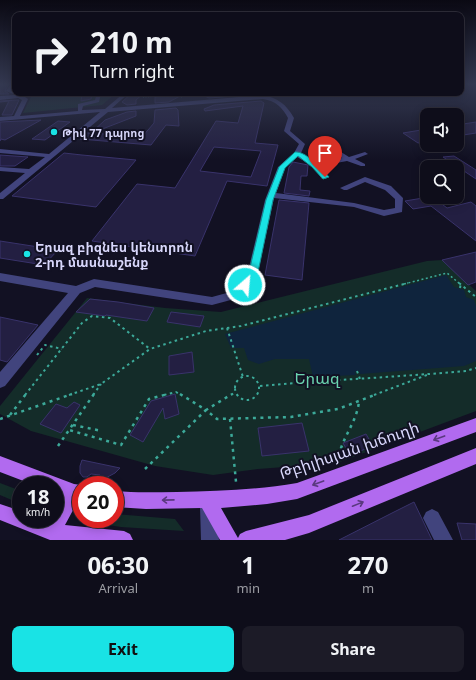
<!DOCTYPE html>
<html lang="en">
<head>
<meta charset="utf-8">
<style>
  body { margin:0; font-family:"Noto Sans","Noto Sans Armenian",sans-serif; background:#1c1b27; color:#f1f3f6; height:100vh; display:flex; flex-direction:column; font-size:15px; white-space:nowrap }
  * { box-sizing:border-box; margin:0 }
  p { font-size:13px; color:#9b9ca2 }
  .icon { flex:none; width:22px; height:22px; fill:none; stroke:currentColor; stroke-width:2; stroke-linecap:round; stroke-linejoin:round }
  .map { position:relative; height:540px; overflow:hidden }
  .details { display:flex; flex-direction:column; background:#0e0d1a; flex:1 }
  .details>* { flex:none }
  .banner { position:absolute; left:12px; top:12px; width:452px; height:84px; border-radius:8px; box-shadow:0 2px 10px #0003,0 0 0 1px #2e2d39; background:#0e0d1a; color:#f1f3f6; overflow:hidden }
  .tools { position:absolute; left:420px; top:108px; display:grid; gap:8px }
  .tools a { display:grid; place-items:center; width:44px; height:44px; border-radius:8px; background:#0e0d1a; box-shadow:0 2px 10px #0003,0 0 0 1px #2e2d39; font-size:20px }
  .speed { position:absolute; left:12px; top:476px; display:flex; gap:8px; font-size:20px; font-weight:700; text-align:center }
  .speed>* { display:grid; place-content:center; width:52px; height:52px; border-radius:50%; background:#0e0d1a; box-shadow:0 2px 10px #0003,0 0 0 1px #2e2d39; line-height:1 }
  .speed small { font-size:10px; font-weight:400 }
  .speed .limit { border:6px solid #d22; background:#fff; color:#111 }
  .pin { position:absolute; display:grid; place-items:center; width:34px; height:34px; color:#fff; margin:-41px -17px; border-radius:50% 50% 50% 0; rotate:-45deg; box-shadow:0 0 4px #0007 }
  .pin .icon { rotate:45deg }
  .me { position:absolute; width:44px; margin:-22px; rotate:27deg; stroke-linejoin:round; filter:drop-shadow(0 0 3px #0008) }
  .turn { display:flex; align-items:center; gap:14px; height:84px; padding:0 12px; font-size:18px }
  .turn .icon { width:52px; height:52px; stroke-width:2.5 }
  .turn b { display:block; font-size:28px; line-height:34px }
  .eta { display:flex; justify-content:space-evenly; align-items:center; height:68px; text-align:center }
  .eta b { font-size:24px; font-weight:700; line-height:28px }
  .primary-button { display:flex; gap:8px; margin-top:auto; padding:8px 12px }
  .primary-button a { flex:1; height:46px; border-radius:8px; background:#19e3e5; color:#111; font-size:16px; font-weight:700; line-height:46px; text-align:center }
  .primary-button a+a { background:#1c1b27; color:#f1f3f6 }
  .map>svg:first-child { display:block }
</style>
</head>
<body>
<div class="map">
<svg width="476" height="540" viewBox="0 0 476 540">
  <rect width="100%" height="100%" fill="#121123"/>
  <path fill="#142c29" d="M33,93H116L102,105L23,113Z
    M442,260L476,291V411L337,463L258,469L213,475L155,466L31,431L0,414V406L87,298L165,308L221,312L427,261Z
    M0,483L21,491V504L0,495Z
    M81,510V519H115V514L175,519L184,531L121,527L78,520Z"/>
  <path fill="#0f243d" d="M446,275L454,287L464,290L466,297L474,300L476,306V361L464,366L360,374L359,371L355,372L356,375L313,377L309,359H275L259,364L248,360L244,348H231L225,334Z"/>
  <path fill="#231f42" stroke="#39336b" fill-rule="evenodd" d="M0,84H9L5,91L9,94H0Z
    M82,93H92L91,99L81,101Z
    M132,93H144L136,100V104L127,105L122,102Z
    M198,93H248L251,95L209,98Z
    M179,94L180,96L169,102L155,103V97Z
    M18,100H19L12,115H2L9,101L0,102V101Z
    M261,101L264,103L255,143L278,145L267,186L227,181L195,256L92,241L137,184L175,188L216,121L238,123L243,106L205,111L204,109L214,105ZM214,147L261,151L251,177L200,171Z
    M176,108L178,110L179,126L166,125L151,145L80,139L87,133H91L105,120L127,112L136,111V116L92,133L142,137L154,123L155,110Z
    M41,120L5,140L1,139L0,141V122Z
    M58,121L70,122L45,140L32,139Z
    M476,122V133L457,136V125Z
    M427,129V141L418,143L403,133Z
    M64,153L82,155L136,160L96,207L12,196Z
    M0,155L28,157L15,166H0Z
    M454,156L476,170V179L443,157Z
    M293,162L308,165L307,176H301L300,190L310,191L309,196L284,193L289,167Z
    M429,197H433L447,208L471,202L476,206V241L431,206L413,209L405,201Z
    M279,200L309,203L302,280L265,275Z
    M0,241L58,250L44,265L0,258Z
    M476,252V282L468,285L442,260Z
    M90,299L118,302L154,308L147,321L106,315L105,316L76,312Z
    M171,312L204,316L200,327L167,322Z
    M0,317L38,325L7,362L0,360Z
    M192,352L194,372L169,375V356Z
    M175,394L179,414L165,419L163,408L143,442L130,435L151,401Z
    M74,402L80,405L61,433L40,424L56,404L67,408Z
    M302,423L309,451L262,456L258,428Z
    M366,434L373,446L350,455L343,443Z
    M82,460L120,468L115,473L100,481V475L91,474L87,477H83L80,473V466Z
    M414,502L432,540H339L394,512Z
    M457,523L476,524V540H462Z"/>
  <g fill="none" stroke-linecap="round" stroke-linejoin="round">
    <path stroke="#3ca999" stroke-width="1" stroke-dasharray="1 1.5" stroke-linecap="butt" d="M143,97L164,96L171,93
      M143,97L147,93
      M181,97L191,93"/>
    <path stroke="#3ca999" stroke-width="1.5" stroke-dasharray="2 2.5" stroke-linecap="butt" d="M404,284L447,273L460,284"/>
    <path stroke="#3ca999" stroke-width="2" stroke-dasharray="2.5 3.5" stroke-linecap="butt" d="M459,283L476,297
      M460,288L461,283
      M227,328L243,377
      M37,355L45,345L62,349
      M357,371L360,379
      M235 388a12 12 0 1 1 24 0a12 12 0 1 1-24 0Z
      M260,386C329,380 397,377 466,371L476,368
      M25,395L82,323L92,316L110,318L150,349
      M69,395L101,384L150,349L206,331L241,326L408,283
      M93,395L101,384
      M164,395L176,392L181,395
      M231,395L236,392
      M374,395L427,375"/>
    <path stroke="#3ca999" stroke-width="2.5" stroke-dasharray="3 4.5" stroke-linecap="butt" d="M94,394L69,430L121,445L149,399L168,394
      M180,394L206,410L232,394
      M10,415L26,394
      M0,419L72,394
      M230,419L236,482
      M73,425L102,431
      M58,446L69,430
      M338,463C339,440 357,424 359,401
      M145,469L206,410L217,419L291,417L338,409L377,394"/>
    <path fill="#41447d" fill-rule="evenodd" d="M11,84H15L11,90L15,91V93H19L28,99L20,116L78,111V104L95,100L97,93H101L99,102L83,106L82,110L105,109L124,93H129L112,108L263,95C278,98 286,104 294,118L290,131L305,144L301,153L316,163L342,158L331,150L330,149L333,147L349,157L365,152L368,154L355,159L365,164V166H361L347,161L320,166L329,177L325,179H322L313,166L297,157L285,168L276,193L354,203L384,210L395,208V199L385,190L365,182L347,190H344L340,188L365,177L391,186L403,198L402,212L384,216L354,207L274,198L257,277L242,297L212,305L95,287L80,293L5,386L0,388V372L68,293L0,281V273L76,286L94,279L212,297L234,291L247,276L265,200L278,167L294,153L299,144L284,131L288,118C282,107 276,101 263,99L108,112L3,199H0V193L25,173L0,171V167L29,169L45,157L0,153V149L49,154L100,112L0,121V117L14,116L22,100L18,98L0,100V96L16,95L6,91Z
      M208,498L214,500L216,506L219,540H201L200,506L202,500Z
      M432,509L438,512L453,540H434L423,518L426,512Z"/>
    <path fill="#b16aef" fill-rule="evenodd" d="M476,418V432L297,499L267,504L221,508L238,538L240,534L246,531L309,515L476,448V464L309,533L285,540H220L202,508L146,509L115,507V491C136,493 156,492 177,492C217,491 257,490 297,483Z
      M0,456L74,484L81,485V501H78L65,525L124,531L130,534L133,540H50L0,520V504L21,511V519H41L48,522L50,519H55V510L63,496L55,493V485H34L0,472Z"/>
  </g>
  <defs><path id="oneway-shaft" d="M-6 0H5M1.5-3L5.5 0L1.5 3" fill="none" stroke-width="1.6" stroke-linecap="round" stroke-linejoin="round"/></defs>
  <g stroke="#5a397f">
    <use href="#oneway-shaft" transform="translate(439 438) rotate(160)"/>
    <use href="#oneway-shaft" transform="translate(318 483) rotate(160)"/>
    <use href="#oneway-shaft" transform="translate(168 500) rotate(179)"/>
    <use href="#oneway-shaft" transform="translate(358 504) rotate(-22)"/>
  </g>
  <linearGradient id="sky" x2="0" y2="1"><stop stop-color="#0a0913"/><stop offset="0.53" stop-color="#333850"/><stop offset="1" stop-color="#333850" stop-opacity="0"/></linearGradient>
  <rect width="476" height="159" fill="url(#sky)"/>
  <path fill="#19e3e5" stroke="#109495" d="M295,152C306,151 322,169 329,177L323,179L312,167L298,156L285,168L273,200L257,277L249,288H242L241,285L248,276L266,200L279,167Z"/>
  <g fill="#19e3e5" stroke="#121123" stroke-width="1.5">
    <circle cx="54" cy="132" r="4"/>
    <circle cx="27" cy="254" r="4"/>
  </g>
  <g text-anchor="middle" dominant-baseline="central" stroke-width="4" stroke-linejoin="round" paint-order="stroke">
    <g font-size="11" font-weight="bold" fill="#d8d7fb" stroke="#121123" text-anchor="start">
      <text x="62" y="132">Թիվ 77 դպրոց</text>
    </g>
    <g font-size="13" font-weight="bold" fill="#d8d7fb" stroke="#121123" text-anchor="start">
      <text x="35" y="247">Երազ բիզնես կենտրոն<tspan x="35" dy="15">2-րդ մասնաշենք</tspan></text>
    </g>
    <g font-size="16" fill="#6ad3af" stroke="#121123">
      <text x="317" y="378">Երազ</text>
    </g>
    <g font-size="16" fill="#d8d7fb" stroke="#121123">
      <text transform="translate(349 450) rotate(-19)">Թբիլիսյան խճուղի</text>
    </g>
  </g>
</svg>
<div class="tools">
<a><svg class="icon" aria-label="sound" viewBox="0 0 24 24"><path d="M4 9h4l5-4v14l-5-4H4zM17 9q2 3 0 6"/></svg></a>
<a><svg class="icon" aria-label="search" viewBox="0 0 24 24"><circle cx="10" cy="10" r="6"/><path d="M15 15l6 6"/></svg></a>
</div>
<div class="speed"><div>18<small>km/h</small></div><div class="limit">20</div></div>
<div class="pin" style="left:325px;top:177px;background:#d93025"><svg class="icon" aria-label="arrive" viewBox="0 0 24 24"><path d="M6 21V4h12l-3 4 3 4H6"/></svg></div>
<svg class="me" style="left:245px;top:285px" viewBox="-20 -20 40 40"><circle r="17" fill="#19e3e5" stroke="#fff" stroke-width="3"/><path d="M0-11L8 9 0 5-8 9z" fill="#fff"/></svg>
<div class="banner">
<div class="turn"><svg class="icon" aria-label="right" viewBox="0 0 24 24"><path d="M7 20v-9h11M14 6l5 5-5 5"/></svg><div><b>210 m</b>Turn right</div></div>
</div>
</div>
<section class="details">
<div class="eta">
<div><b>06:30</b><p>Arrival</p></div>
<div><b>1</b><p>min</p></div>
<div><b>270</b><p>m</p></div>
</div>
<div class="primary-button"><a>Exit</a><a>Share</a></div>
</section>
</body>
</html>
